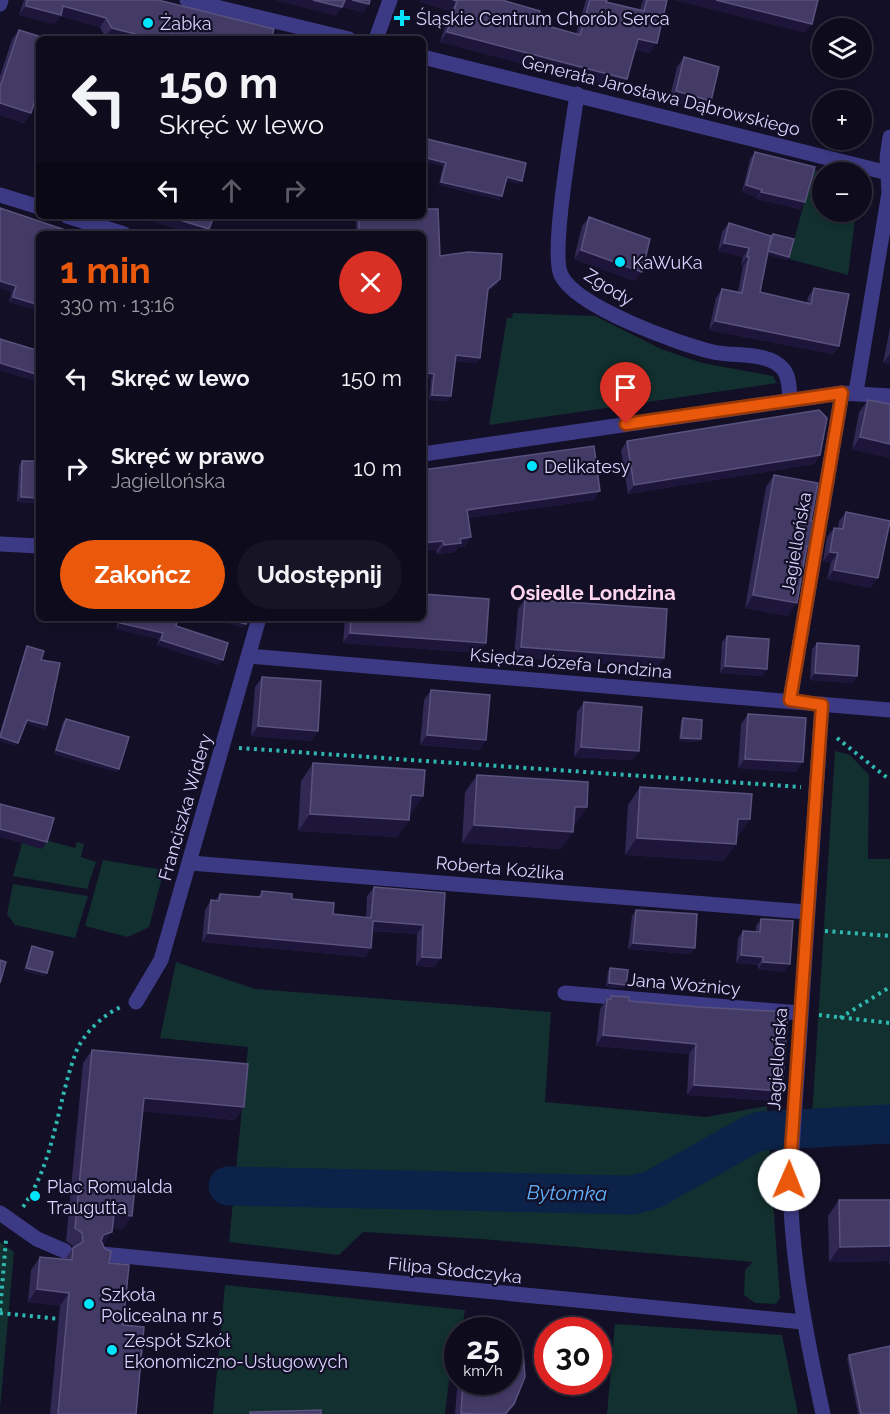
<!DOCTYPE html>
<html lang="pl">
<head>
<meta charset="utf-8">
<style>
  body { margin:0; font-family:Raleway,sans-serif; background:#171425; color:#f1f3f6; height:100vh; display:flex; flex-direction:column; font-size:22px; white-space:nowrap }
  * { box-sizing:border-box; margin:0 }
  p { font-size:20px; color:#9b9ba3 }
  .icon { flex:none; width:33px; height:33px; fill:none; stroke:currentColor; stroke-width:2; stroke-linecap:round; stroke-linejoin:round }
  .map { position:relative; flex:1; overflow:hidden }
  .side { position:absolute; left:36px; top:231px; width:390px; height:390px; display:flex; flex-direction:column; background:#0e0b1c; border-radius:9px; box-shadow:0 3px 9px #0003,0 0 0 2px #2e2b3b }
  .side>* { flex:none }
  .hud { position:absolute; left:36px; top:36px; width:390px; height:183px; border-radius:9px; box-shadow:0 3px 9px #0003,0 0 0 2px #2e2b3b; background:#0e0b1c; color:#f1f3f6; overflow:hidden }
  .buttons { position:absolute; left:812px; top:18px; display:grid; gap:12px }
  .buttons a { display:grid; place-items:center; width:60px; height:60px; border-radius:50%; background:#0e0b1c; box-shadow:0 3px 9px #0003,0 0 0 2px #2e2b3b; font-size:30px }
  .speed { position:absolute; left:444px; top:1317px; display:flex; gap:12px; font-size:30px; font-weight:700; text-align:center }
  .speed>* { display:grid; place-content:center; width:78px; height:78px; border-radius:50%; background:#0e0b1c; box-shadow:0 3px 9px #0003,0 0 0 2px #2e2b3b; line-height:1 }
  .speed small { font-size:15px; font-weight:400 }
  .speed .limit { border:9px solid #d22; background:#fff; color:#111 }
  .pin { position:absolute; display:grid; place-items:center; width:51px; height:51px; color:#fff; margin:-62px -26px; border-radius:50% 50% 50% 0; rotate:-45deg; box-shadow:0 0 6px #0007 }
  .pin .icon { rotate:45deg }
  .me { position:absolute; width:66px; margin:-33px; rotate:1deg; stroke-linejoin:round; filter:drop-shadow(0 0 4px #0008) }
  .turn { display:flex; align-items:center; gap:21px; height:126px; padding:0 24px; font-size:27px }
  .turn .icon { width:78px; height:78px; stroke-width:2.5 }
  .turn b { display:block; font-size:42px; line-height:51px }
  .lanes { display:flex; align-items:center; height:57px; padding:0 24px; background:#0003; justify-content:center; gap:30px; direction:ltr }
  .lanes .off { opacity:.35 }
  .round { display:grid; place-items:center; flex:none; width:63px; height:63px; border-radius:32px; background:#171425 }
  .overview { display:flex; align-items:center; justify-content:space-between; height:102px; padding:0 24px }
  h1 { font-size:36px; font-weight:700; line-height:45px; color:#ea580c }
  .cta { display:flex; gap:12px; margin-top:auto; padding:12px 24px }
  .cta a { flex:1; height:69px; border-radius:36px; background:#ea580c; color:#fff; font-size:24px; font-weight:700; line-height:69px; text-align:center }
  .cta a+a { background:#171425; color:#f1f3f6 }
  ul { padding:0; list-style:none }
  li { display:flex; align-items:center; gap:18px; height:90px; padding:0 24px }
  li div { flex:1 }
  li b { display:block; font-size:22px }
  li em { font-style:normal }
  .map>svg:first-child { display:block }
</style>
</head>
<body>
<div class="map">
<svg width="890" height="1414" viewBox="0 0 890 1414">
  <rect width="100%" height="100%" fill="#130f26"/>
  <path fill="#12302f" d="M813,170L822,172V212H856L848,275L789,259Z
    M513,313L595,316L661,349L702,363L773,376L777,383L489,425L507,318H512Z
    M835,751L850,755L869,775L868,859H890V1116L812,1117Z
    M45,840L75,848L77,842L84,844L81,857L96,862L87,889L13,876L22,843Z
    M103,860L164,870L149,927L128,937L85,926Z
    M13,884L88,896L75,938L15,925L7,914Z
    M176,962L255,989L551,1012L545,1102L706,1117L767,1106V1118L692,1151L644,1181L609,1183L480,1179L236,1170L248,1047L160,1038Z
    M763,1143L769,1145L780,1298L776,1304L755,1303L744,1295L745,1270L753,1262L482,1239L363,1232L339,1255L229,1242L233,1202L260,1197L617,1209L673,1191Z
    M0,1242L14,1252L0,1409Z
    M225,1285L465,1310L462,1330H458L457,1337H454L445,1414H213Z
    M615,1324L782,1335L798,1414H607Z"/>
  <g fill="none" stroke-linecap="round" stroke-linejoin="round">
    <path stroke="#0c2248" stroke-width="39" d="M228,1186L632,1195L652,1190L750,1135L760,1131L890,1124"/>
    <path stroke="#2fb8b0" stroke-width="4" stroke-dasharray="3 4.5" stroke-linecap="butt" d="M837,738L890,780
      M239,748L801,787
      M825,931L890,936
      M819,1015L890,1023
      M840,1018L890,987
      M23,1207C55,1161 57,1103 76,1052C83,1034 104,1014 121,1007
      M0,1311L6,1240
      M0,1313L59,1319"/>
    <path stroke="#3d3a85" stroke-width="15" d="M187,0L349,39
      M0,4L1,0
      M376,39L390,0
      M423,57L888,173
      M577,94C573,126 550,252 561,275C576,307 679,344 713,352C734,357 768,351 783,369C790,377 789,390 790,400
      M0,195L39,207
      M67,216L124,234
      M856,392L889,193L887,158L890,137
      M423,454L842,393L890,396
      M0,544L39,546
      M249,656L890,710
      M790,700L842,393
      M822,704L790,1180C791,1259 806,1336 823,1414
      M190,863L807,912
      M565,993L800,1013
      M136,1002L161,960L259,618
      M0,1213L37,1239L65,1251
      M102,1254L803,1322"/>
  </g>
  <path fill="#312854" d="M24,0H158L271,39H114L105,37L100,27L60,16L54,24L19,15Z
    M421,0H502L537,23L576,34L586,0H607L606,2L640,10L643,0H667L650,53L635,50L620,89L440,42L450,11L420,2Z
    M19,30L31,113L24,123L0,115V76L12,39Z
    M684,57L711,101L704,110L669,101L677,67Z
    M423,138L519,184L506,181L500,200L439,185L443,166L423,161Z
    M755,152L805,202L800,209L757,199V197L742,192L750,159Z
    M0,208L39,234V311L9,302L12,292L0,288Z
    M356,216H423L440,256L500,279L497,284L488,291L480,358L476,363L455,361L448,401L429,400L431,379L423,378V234H356Z
    M589,217L635,281L574,259L582,226Z
    M729,223L771,236L773,234L789,257L787,260L768,255L760,292L807,303L808,297L814,288L839,346L833,354L709,330L716,298L722,289L738,292L743,266H741L743,257L718,251L722,232Z
    M890,328V364L883,363Z
    M39,331V382L0,370L34,350Z
    M868,400L890,404L852,450L859,412Z
    M627,441L820,455L814,464L628,494L621,450Z
    M22,461H39V503L17,502L19,466Z
    M423,470L594,500L468,518L465,546L458,547L455,552L437,554Z
    M774,475L811,521L813,546L805,558L788,616L745,608L766,487Z
    M846,512L871,588L827,579L831,562L823,561L827,537L834,528H838L839,521Z
    M525,599L657,668L514,657L518,609Z
    M119,618H178L176,626L219,665L157,645L159,639L116,629Z
    M345,618H423L480,653L343,643Z
    M727,636L767,669L762,676L720,673L722,642Z
    M817,643L857,676L852,683L810,680L812,649Z
    M27,646L41,660L47,725L45,729L26,723L16,746L0,741V733L25,649Z
    M262,677L318,731L311,741L251,736L255,687Z
    M431,690L480,750L420,745L424,700Z
    M584,702L639,751L632,760L574,757L577,712Z
    M748,714L796,772L738,768L741,724Z
    M683,718L698,742L679,741L681,721Z
    M66,719L119,769L117,772L54,754L63,722Z
    M313,763L423,796L411,813H410L409,820L397,837L298,831L301,781Z
    M477,775L575,825H573L561,849L462,843L465,792Z
    M640,787L738,837H737L724,861L625,855L628,805Z
    M374,887L445,893L435,967L416,966L417,934L373,931L365,957L202,942L205,910L211,900L215,901L220,894L258,897L262,891L292,899L333,914L366,918L367,896Z
    M636,910L695,948L690,954L628,949L632,916Z
    M761,919L785,972L758,969V965L736,963L738,938L743,931H756V926Z
    M32,946L47,973L44,976L24,971L30,950Z
    M610,968L624,988L606,987L608,971Z
    M611,996L629,1001L699,1007L775,1101L687,1095L689,1054L596,1046L600,1009L607,999H609Z
    M92,1050L235,1120L142,1111L123,1229L113,1228L103,1245L109,1263L123,1325L136,1414H50L60,1306L28,1302L31,1270L40,1257L65,1259L73,1248V1246L66,1241L83,1063Z
    M839,1200H890V1267L889,1261L829,1262L828,1216Z
    M849,1355L890,1414H858L847,1358Z
    M458,1378V1382H508L514,1404L507,1414H455Z"/>
  <path fill="#1d163a" d="M274,0H313L342,7L336,16Z
    M344,0H352L369,4L363,13L339,6Z
    M421,0H453L457,1L450,11L420,2Z
    M673,0H716L812,24L805,33Z
    M26,6H63L106,18L100,27L60,16L54,24L19,15Z
    M112,28L155,39H114L105,37Z
    M447,32L627,79L620,89L440,42Z
    M638,39L657,43L650,53L631,49Z
    M676,91L711,101L704,110L669,101Z
    M0,103L31,113L24,123L0,115Z
    M423,157L446,163L443,166L423,161Z
    M507,177L522,181L519,184L504,181Z
    M441,182L502,196L500,200L439,185Z
    M746,185L762,190L757,197L742,192Z
    M761,192L805,202L800,209L757,199Z
    M134,216H167L209,229L206,234H192Z
    M724,243L749,248L743,257L718,251Z
    M581,250L642,272L635,281L574,259Z
    M768,251L789,257L787,260L766,255Z
    M747,257H749L743,266H741Z
    M500,279L497,284L484,294L488,289Z
    M0,281L16,286L12,292L0,288Z
    M13,297L39,305V311L9,302Z
    M715,321L839,346L833,354L709,330Z
    M890,354V364L883,363Z
    M456,355L480,358L476,363L452,360Z
    M0,363L39,375V382L0,370Z
    M423,372L434,374L431,379L423,378Z
    M432,395L451,396L448,401L429,400Z
    M860,437L890,444V458L852,450Z
    M820,455L814,464L628,494L634,485Z
    M600,491L594,500L461,519L467,510Z
    M21,497L39,498V503L17,502Z
    M471,537L465,546L458,547L455,552L437,554L444,545L460,539Z
    M443,541L437,550L423,552V543Z
    M807,546H813L804,559Z
    M830,552L838,553L831,562L823,561Z
    M834,570L878,578L871,588L827,579Z
    M753,595L797,603L788,616L745,608Z
    M230,620L246,624L243,628L227,623Z
    M120,623L163,633L159,639L116,629Z
    M350,633L486,643L480,653L343,643Z
    M161,640L223,660L219,665L157,645Z
    M521,647L664,658L657,668L514,657Z
    M725,666L767,669L762,676L720,673Z
    M815,673L857,676L852,683L810,680Z
    M27,720L47,725L45,729L25,723Z
    M258,726L318,731L311,741L251,736Z
    M427,735L486,740L480,750L420,745Z
    M0,737L18,743L16,746L0,741Z
    M681,738L701,739L698,742L679,741Z
    M581,747L639,751L632,760L574,757Z
    M56,750L119,769L117,772L54,754Z
    M745,759L803,762L796,772L738,768Z
    M411,795L423,796L411,813L399,812Z
    M575,807H587L575,825L563,824Z
    M310,814L409,820L397,837L298,831Z
    M738,819H750L738,837L726,836Z
    M474,825L573,832L561,849L462,843Z
    M0,829L47,842L42,849L0,837Z
    M637,838L736,844L724,861L625,855Z
    M373,921L423,925L417,934L367,930Z
    M208,933L371,948L365,957L202,942Z
    M633,943L695,948L690,954L628,949Z
    M741,955L763,957L758,965L736,963Z
    M422,957L441,958L435,967L416,966Z
    M763,962L790,964L785,972L758,969Z
    M26,968L47,973L44,976L24,971Z
    M609,983L626,985L624,988L606,987Z
    M603,1035L696,1044L689,1054L596,1046Z
    M694,1085L782,1091L775,1101L687,1095Z
    M144,1098L244,1107L235,1120L135,1111Z
    M114,1214L132,1216L123,1229L105,1227Z
    M112,1232L103,1244L94,1248L103,1235Z
    M890,1246V1260L889,1261L829,1262L840,1247Z
    M37,1289L69,1293L60,1306L28,1302Z"/>
  <path fill="#433a66" stroke="#5a527e" stroke-width="1.5" d="M27,0H158L274,29L271,39H155L112,28L106,18L63,6L61,15L26,6Z
    M313,0H345L342,7Z
    M352,0H370L369,4Z
    M453,0H502L540,11L537,23L580,35L590,0H607L606,2L644,11L647,0H667L657,43L638,39L627,79L447,32L457,1Z
    M716,0H818L812,24Z
    M19,30L48,39H39V86L31,113L0,103V87Z
    M684,57L719,67L711,101L676,91Z
    M423,138L526,163L522,181L507,177L502,196L441,182L446,163L423,157Z
    M755,152L815,167L805,202L761,192L762,190L746,185Z
    M0,208L77,234H39V305L13,297L16,286L0,281Z
    M423,209H438L440,256L468,252L502,254L500,279L488,289L480,358L456,355L451,396L432,395L434,374L423,372V234H359V216H423Z
    M167,216H214L209,229Z
    M589,217L650,239L642,272L581,250Z
    M729,223L771,236L760,292L811,304L814,288L849,294L839,346L715,321L722,289L742,293L749,257H747L749,248L724,243Z
    M773,234L794,239L789,257L768,251Z
    M0,339L36,350L39,339V375L0,363Z
    M868,400L890,404V444L860,437Z
    M819,410L827,418L820,455L634,485L627,441Z
    M594,446L600,491L467,510L471,537L460,539L461,543L444,545L443,541L423,543V470Z
    M22,461H39V498L21,497Z
    M774,475L818,483L811,521L817,522L813,546H807L797,603L753,595Z
    M846,512L890,521L878,578L834,570L838,553L830,552L834,528L843,529Z
    M423,594L489,599L486,643L350,633L351,618H423Z
    M525,599L667,609L664,658L521,647Z
    M121,618H178L176,626L228,643L223,660L161,640L163,633L120,623Z
    M230,618H248L246,624L230,620Z
    M727,636L769,639L767,669L725,666Z
    M817,643L859,646L857,676L815,673Z
    M27,646L44,651L41,660L60,663L47,725L27,720L18,743L0,737Z
    M262,677L321,681L318,731L258,726Z
    M431,690L490,695L486,740L427,735Z
    M584,702L642,707L639,751L581,747Z
    M748,714L806,718L803,762L745,759Z
    M683,718L702,720L701,739L681,738Z
    M66,719L129,737L119,769L56,750Z
    M313,763L425,770L423,796L411,795L409,820L310,814Z
    M477,775L588,782L587,807H575L573,832L474,825Z
    M640,787L752,794L750,819H738L736,844L637,838Z
    M0,804L54,818L47,842L0,829Z
    M374,887L445,893L441,958L422,957L423,925L373,921L371,948L208,933L211,900L219,901L220,894L261,897L262,891L292,894V899L334,903L333,914L371,918Z
    M636,910L697,914L695,948L633,943Z
    M761,919L793,921L790,964L763,962V957L741,955L743,931L760,932Z
    M32,946L53,952L47,973L26,968Z
    M0,960L6,962L0,983Z
    M610,968L628,970L626,985L609,983Z
    M611,996L629,997V1001L699,1007L788,1012L782,1091L694,1085L696,1044L603,1035L607,999H611Z
    M92,1050L248,1064L244,1107L144,1098L132,1216L114,1214L112,1232L103,1235L101,1241L105,1249L111,1251L109,1263L129,1265L123,1325L144,1327L136,1414H58L69,1293L37,1289L40,1257L72,1260L73,1248L83,1242L82,1233L75,1228Z
    M839,1200H890V1246L840,1247Z
    M519,1339L523,1351L525,1377L514,1404L505,1414H477L461,1413L463,1382H508V1344Z
    M890,1346V1414H861L849,1355Z
    M321,1410V1414H250V1412Z"/>
  <g fill="none" stroke-linecap="round" stroke-linejoin="round">
    <defs>
      <path id="route" d="M626,424L842,393L790,700L822,705L789,1180"/>
    </defs>
    <use href="#route" stroke="#983908" stroke-width="15"/>
    <use href="#route" stroke="#ea580c" stroke-width="10"/>
  </g>
  <g fill="#00e5ff" stroke="#130f26" stroke-width="2">
    <path d="M399 9h6v6h6v6h-6v6h-6v-6h-6v-6h6z"/>
    <circle cx="148" cy="23" r="6"/>
    <circle cx="620" cy="262" r="6"/>
    <circle cx="532" cy="466" r="6"/>
    <circle cx="35" cy="1196" r="6"/>
    <circle cx="89" cy="1304" r="6"/>
    <circle cx="112" cy="1350" r="6"/>
  </g>
  <g text-anchor="middle" dominant-baseline="central" stroke-width="4.5" stroke-linejoin="round" paint-order="stroke">
    <g font-size="18" fill="#d9d4ff" stroke="#130f26" text-anchor="start">
      <text x="416" y="18">Śląskie Centrum Chorób Serca</text>
      <text x="160" y="23">Żabka</text>
      <text x="632" y="262">KaWuKa</text>
      <text x="544" y="466">Delikatesy</text>
      <text x="47" y="1186">Plac Romualda<tspan x="47" dy="21">Traugutta</tspan></text>
      <text x="101" y="1294">Szkoła<tspan x="101" dy="21">Policealna nr 5</tspan></text>
      <text x="124" y="1340">Zespół Szkół<tspan x="124" dy="21">Ekonomiczno-Usługowych</tspan></text>
    </g>
    <g font-size="18" fill="#d9d4ff" stroke="#130f26">
      <text transform="translate(661 95) rotate(14)">Generała Jarosława Dąbrowskiego</text>
      <text transform="translate(609 287) rotate(32)">Zgody</text>
      <text transform="translate(796 543) rotate(-80)">Jagiellońska</text>
      <text transform="translate(571 663) rotate(5)">Księdza Józefa Londzina</text>
      <text transform="translate(185 807) rotate(-74)">Franciszka Widery</text>
      <text transform="translate(500 868) rotate(5)">Roberta Koźlika</text>
      <text transform="translate(684 984) rotate(5)">Jana Woźnicy</text>
      <text transform="translate(777 1059) rotate(-86)">Jagiellońska</text>
      <text transform="translate(455 1270) rotate(6)">Filipa Słodczyka</text>
    </g>
    <g font-size="20" font-weight="bold" fill="#ffd6f0" stroke="#130f26">
      <text x="593" y="593">Osiedle Londzina</text>
    </g>
    <g font-size="20" font-style="italic" fill="#62b6ff" stroke="#130f26">
      <text transform="translate(567 1193) rotate(1)">Bytomka</text>
    </g>
  </g>
</svg>
<div class="buttons">
<a><svg class="icon" aria-label="layers" viewBox="0 0 24 24"><path d="M12 4l9 5-9 5-9-5zM3 14l9 5 9-5"/></svg></a>
<a>+</a>
<a>−</a>
</div>
<div class="speed"><div>25<small>km/h</small></div><div class="limit">30</div></div>
<div class="pin" style="left:626px;top:424px;background:#d93025"><svg class="icon" aria-label="arrive" viewBox="0 0 24 24"><path d="M6 21V4h12l-3 4 3 4H6"/></svg></div>
<svg class="me" style="left:789px;top:1180px" viewBox="-20 -20 40 40"><circle r="19" fill="#fff"/><path d="M0-13L10 11 0 6-10 11z" fill="#ea580c"/></svg>
<div class="hud">
<div class="turn"><svg class="icon" aria-label="left" viewBox="0 0 24 24"><path d="M17 20v-9H6M10 6l-5 5 5 5"/></svg><div><b>150 m</b>Skręć w lewo</div></div>
<div class="lanes"><svg class="icon" aria-label="left" viewBox="0 0 24 24"><path d="M17 20v-9H6M10 6l-5 5 5 5"/></svg><svg class="icon off" aria-label="ahead" viewBox="0 0 24 24"><path d="M12 20V5M6 11l6-6 6 6"/></svg><svg class="icon off" aria-label="right" viewBox="0 0 24 24"><path d="M7 20v-9h11M14 6l5 5-5 5"/></svg></div>
</div>
<section class="side">
<div class="overview"><div><h1>1 min</h1><p>330 m · 13:16</p></div><a class="round" style="background:#d93025;color:#fff"><svg class="icon" aria-label="close" viewBox="0 0 24 24"><path d="M6 6l12 12M18 6L6 18"/></svg></a></div>
<ul>
<li><svg class="icon" aria-label="left" viewBox="0 0 24 24"><path d="M17 20v-9H6M10 6l-5 5 5 5"/></svg><div><b>Skręć w lewo</b></div><em>150 m</em></li>
<li><svg class="icon" aria-label="right" viewBox="0 0 24 24"><path d="M7 20v-9h11M14 6l5 5-5 5"/></svg><div><b>Skręć w prawo</b><p>Jagiellońska</p></div><em>10 m</em></li>
</ul>
<div class="cta"><a>Zakończ</a><a>Udostępnij</a></div>
</section>
</div>
</body>
</html>
